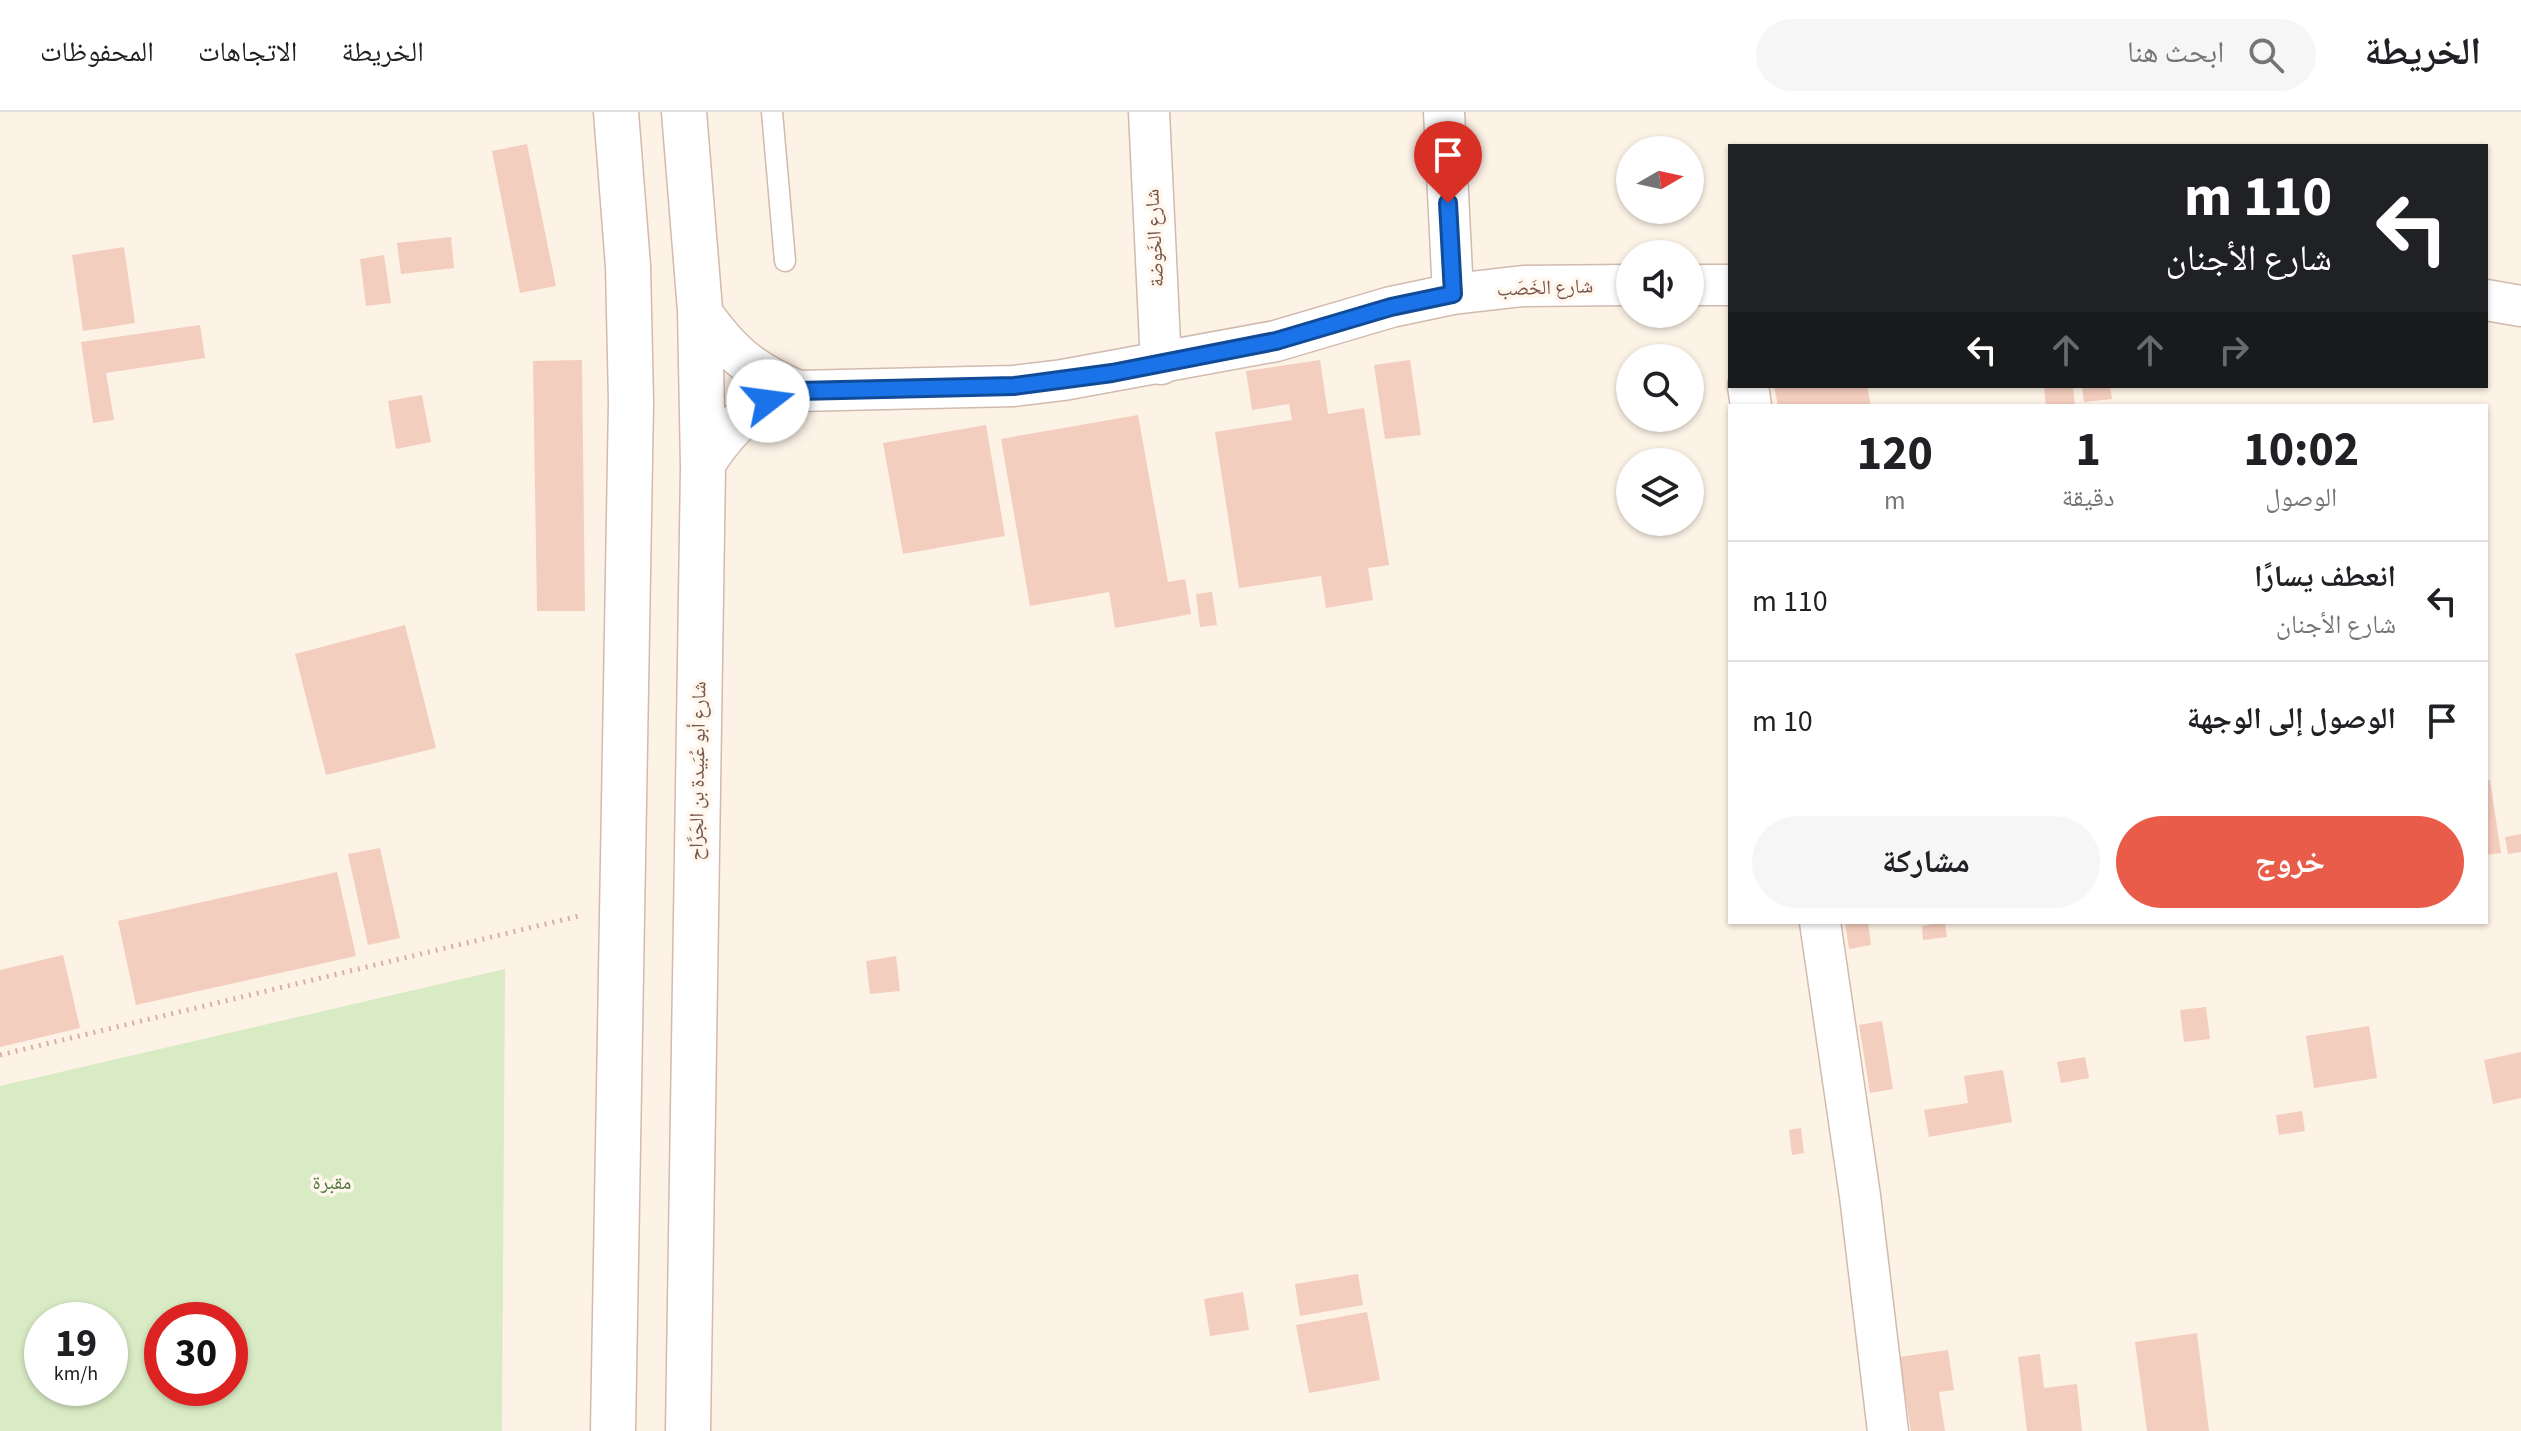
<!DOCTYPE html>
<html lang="ar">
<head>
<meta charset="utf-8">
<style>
  body { margin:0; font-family:"Source Sans 3","Noto Naskh Arabic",sans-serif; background:#f6f6f6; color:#202124; direction:rtl; height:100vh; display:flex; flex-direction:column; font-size:30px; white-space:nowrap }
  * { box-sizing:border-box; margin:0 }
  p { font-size:26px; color:#757577 }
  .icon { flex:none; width:44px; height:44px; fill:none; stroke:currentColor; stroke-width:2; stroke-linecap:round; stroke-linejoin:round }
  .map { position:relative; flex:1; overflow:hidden; direction:ltr }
  .sheet { position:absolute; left:1728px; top:292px; width:760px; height:520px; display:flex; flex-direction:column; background:#fff; border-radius:0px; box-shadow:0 2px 6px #0004; direction:rtl }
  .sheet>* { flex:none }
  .hud { position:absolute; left:1728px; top:32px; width:760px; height:244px; border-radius:0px; box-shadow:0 2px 6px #0004; direction:rtl; background:#202124; color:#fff; overflow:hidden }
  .needle { width:52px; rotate:81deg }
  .buttons { position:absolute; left:1616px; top:24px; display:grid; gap:16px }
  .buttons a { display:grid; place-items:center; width:88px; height:88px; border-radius:50%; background:#fff; box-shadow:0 2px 6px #0004; font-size:40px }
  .speed { position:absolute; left:24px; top:1190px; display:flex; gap:16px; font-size:40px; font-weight:700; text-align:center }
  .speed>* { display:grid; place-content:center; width:104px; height:104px; border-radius:50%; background:#fff; box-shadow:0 2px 6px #0004; line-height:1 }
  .speed small { font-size:20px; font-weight:400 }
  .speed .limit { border:12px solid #d22; background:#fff; color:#111 }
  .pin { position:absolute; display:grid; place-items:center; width:68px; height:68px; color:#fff; margin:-82px -34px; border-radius:50% 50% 50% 0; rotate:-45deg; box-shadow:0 0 8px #0007 }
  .pin .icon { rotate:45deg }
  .me { position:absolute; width:88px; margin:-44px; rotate:75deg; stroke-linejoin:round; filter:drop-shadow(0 0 6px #0008) }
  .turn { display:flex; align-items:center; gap:28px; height:168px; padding:0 24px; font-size:36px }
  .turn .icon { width:104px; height:104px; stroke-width:2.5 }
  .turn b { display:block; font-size:56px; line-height:68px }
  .lanes { display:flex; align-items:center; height:76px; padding:0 24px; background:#0003; justify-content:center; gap:40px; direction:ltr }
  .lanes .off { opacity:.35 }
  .eta { display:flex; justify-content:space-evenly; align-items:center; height:136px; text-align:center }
  .eta b { font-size:48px; font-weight:700; line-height:56px }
  .cta { display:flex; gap:16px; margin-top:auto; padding:16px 24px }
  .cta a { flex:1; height:92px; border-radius:48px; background:#e95c49; color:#fff; font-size:32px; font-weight:700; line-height:92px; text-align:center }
  .cta a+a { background:#f6f6f6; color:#202124 }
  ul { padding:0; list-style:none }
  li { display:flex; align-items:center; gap:24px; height:120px; padding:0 24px; border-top:2px solid #e0e0e0 }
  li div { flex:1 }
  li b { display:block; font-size:30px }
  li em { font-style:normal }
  header { display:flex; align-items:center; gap:48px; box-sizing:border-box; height:112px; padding:0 40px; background:#fff; border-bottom:2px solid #e0e0e0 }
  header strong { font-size:38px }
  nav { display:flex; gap:44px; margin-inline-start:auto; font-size:28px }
  .search { width:560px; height:72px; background:#f6f6f6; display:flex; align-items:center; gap:20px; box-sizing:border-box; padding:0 28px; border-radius:44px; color:#757577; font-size:30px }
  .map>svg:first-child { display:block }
</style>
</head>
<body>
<header>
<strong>الخريطة</strong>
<div class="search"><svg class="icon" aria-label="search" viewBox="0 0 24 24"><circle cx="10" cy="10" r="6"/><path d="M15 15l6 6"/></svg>ابحث هنا</div>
<nav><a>الخريطة</a><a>الاتجاهات</a><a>المحفوظات</a></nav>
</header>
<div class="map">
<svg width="2521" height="1319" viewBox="0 0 2521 1319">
  <rect width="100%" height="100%" fill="#fdf2e6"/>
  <path fill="#d8ebc4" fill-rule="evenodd" d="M505,857L502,1319H0V974ZM110,1208V1276H42V1208ZM230,1208V1276H162V1208Z"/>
  <path fill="#f3cdbd" d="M527,32L556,174L520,181L492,39Z
    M451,125L454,156L401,162L397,131Z
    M124,135L135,211L83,219L72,143Z
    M384,143L391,191L366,194L360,147Z
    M200,213L205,246L106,261L114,308L93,311L81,230Z
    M582,248L585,499H537L533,249Z
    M1320,248L1328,302L1364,296L1389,453L1368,456L1373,488L1326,496L1321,464L1239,476L1215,320L1292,308L1289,292L1252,298L1246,259Z
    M1410,248L1421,323L1385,327L1374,253Z
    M1774,274H1867L1871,294H1778Z
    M2044,274H2073L2075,294H2046Z
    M2082,274H2110L2112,287L2084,290Z
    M422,283L431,330L396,337L388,289Z
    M1138,303L1168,470L1185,467L1191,502L1115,516L1109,480L1030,494L1001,327Z
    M986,313L1005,424L903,442L883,331Z
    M1212,480L1217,513L1200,515L1196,482Z
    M405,513L436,636L326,663L295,542Z
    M2486,668H2490L2501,741L2486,743Z
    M2521,722V740L2508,742L2505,725Z
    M380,736L400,826L368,833L348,742Z
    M337,760L356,844L136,893L118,809Z
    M1845,810H1868L1871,833L1849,837Z
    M1945,810L1947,825L1923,828L1922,814Z
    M63,843L80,916L0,935V858Z
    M896,844L900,879L870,882L866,849Z
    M2206,895L2210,927L2184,930L2180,898Z
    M1882,909L1893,977L1870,981L1859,913Z
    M2369,914L2377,966L2314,976L2306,924Z
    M2521,940V986L2493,992L2484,948Z
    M2085,945L2089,966L2061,971L2057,950Z
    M2003,958L2012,1010L1929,1025L1924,998L1968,991L1964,964Z
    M2302,999L2305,1019L2279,1023L2276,1003Z
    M1801,1016L1804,1041L1792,1043L1789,1018Z
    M1358,1162L1363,1193L1300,1204L1295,1172Z
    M1243,1180L1249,1218L1210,1224L1204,1187Z
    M1367,1200L1380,1268L1309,1281L1296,1213Z
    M2197,1221L2209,1319H2147L2135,1230Z
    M1948,1238L1954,1278L1939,1280L1945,1319H1911L1899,1245Z
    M2040,1242L2044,1276L2077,1272L2082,1319H2027L2018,1245Z"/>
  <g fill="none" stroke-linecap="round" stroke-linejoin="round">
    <defs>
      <path id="service" d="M772,0L785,149"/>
      <path id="minor" d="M1149,0L1161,252
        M1444,0L1453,182
        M1690,173H1730
        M2486,188L2521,194
        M700,198C730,241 750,258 798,279
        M1748,274L1751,294
        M703,355C730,312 750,295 798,279L1014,274L1063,268L1276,229L1391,195L1453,182L1523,174L1630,173
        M1820,810L1860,1084L1888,1319"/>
      <path id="secondary" d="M684,0L700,198L703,355L688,1319
        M613,1319L631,290L628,154L616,0"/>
    </defs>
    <use href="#service" stroke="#d1baae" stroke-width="23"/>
    <use href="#minor" stroke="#d1baae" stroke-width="43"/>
    <use href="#secondary" stroke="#d4b9ac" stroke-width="47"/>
    <path stroke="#d8b0a0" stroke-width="5" stroke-dasharray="2 6" stroke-linecap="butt" d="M0,943L579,804"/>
    <use href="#service" stroke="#fff" stroke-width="20"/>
    <use href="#minor" stroke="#fff" stroke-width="40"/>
    <use href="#secondary" stroke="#fff" stroke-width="44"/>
  </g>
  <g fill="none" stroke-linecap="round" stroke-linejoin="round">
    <defs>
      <path id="route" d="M768,289L798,279L1014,274L1112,261L1276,229L1391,195L1453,182L1448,91"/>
    </defs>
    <use href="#route" stroke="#114b97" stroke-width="20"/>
    <use href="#route" stroke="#1a73e8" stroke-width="14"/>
  </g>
  <g text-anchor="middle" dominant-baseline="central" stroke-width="7" stroke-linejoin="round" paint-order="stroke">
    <g font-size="20" fill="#77554a" stroke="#fff6ed">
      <text transform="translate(1155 126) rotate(-93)">شارع الخَوضة</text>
      <text transform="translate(1545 176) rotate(-2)">شارع الخَصَب</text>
      <text transform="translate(698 659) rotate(-89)">شارع أبو عُبَيدة بن الجَرَّاح</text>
    </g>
    <g font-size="20" fill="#55773f" stroke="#fff6ed">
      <text x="332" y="1071">مقبرة</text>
    </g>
  </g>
</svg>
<div class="buttons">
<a><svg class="needle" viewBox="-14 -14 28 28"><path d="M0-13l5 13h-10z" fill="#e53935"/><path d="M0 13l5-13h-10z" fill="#757577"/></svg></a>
<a><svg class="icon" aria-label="sound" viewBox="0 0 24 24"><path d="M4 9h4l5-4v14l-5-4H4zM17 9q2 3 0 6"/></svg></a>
<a><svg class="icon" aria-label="search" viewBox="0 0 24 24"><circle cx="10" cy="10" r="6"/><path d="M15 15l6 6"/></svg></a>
<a><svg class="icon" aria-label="layers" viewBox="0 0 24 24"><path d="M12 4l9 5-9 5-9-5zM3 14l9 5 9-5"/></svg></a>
</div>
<div class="speed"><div>19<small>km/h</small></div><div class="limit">30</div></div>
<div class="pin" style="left:1448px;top:91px;background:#d93025"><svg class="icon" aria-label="arrive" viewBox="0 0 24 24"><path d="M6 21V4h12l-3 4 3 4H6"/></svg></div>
<svg class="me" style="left:768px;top:289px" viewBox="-20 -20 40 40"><circle r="19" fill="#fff"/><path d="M0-13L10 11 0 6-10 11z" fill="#1a73e8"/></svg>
<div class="hud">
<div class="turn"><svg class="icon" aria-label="left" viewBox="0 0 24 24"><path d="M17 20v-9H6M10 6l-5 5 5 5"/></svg><div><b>110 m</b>شارع الأجنان</div></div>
<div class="lanes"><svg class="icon" aria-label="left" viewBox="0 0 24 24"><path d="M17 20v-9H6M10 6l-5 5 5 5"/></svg><svg class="icon off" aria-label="ahead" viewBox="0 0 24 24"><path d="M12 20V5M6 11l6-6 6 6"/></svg><svg class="icon off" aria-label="ahead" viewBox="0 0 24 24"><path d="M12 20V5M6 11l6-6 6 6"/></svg><svg class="icon off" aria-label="right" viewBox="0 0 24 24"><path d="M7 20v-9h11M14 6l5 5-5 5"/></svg></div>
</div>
<section class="sheet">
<div class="eta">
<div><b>10:02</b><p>الوصول</p></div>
<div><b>1</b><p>دقيقة</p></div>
<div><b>120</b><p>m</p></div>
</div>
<ul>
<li><svg class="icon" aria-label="left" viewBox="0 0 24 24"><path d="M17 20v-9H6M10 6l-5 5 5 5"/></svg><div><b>انعطف يسارًا</b><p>شارع الأجنان</p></div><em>110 m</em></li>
<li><svg class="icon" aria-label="arrive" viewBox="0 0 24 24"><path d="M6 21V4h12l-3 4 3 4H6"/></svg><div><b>الوصول إلى الوجهة</b></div><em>10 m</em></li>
</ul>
<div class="cta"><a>خروج</a><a>مشاركة</a></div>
</section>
</div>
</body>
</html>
